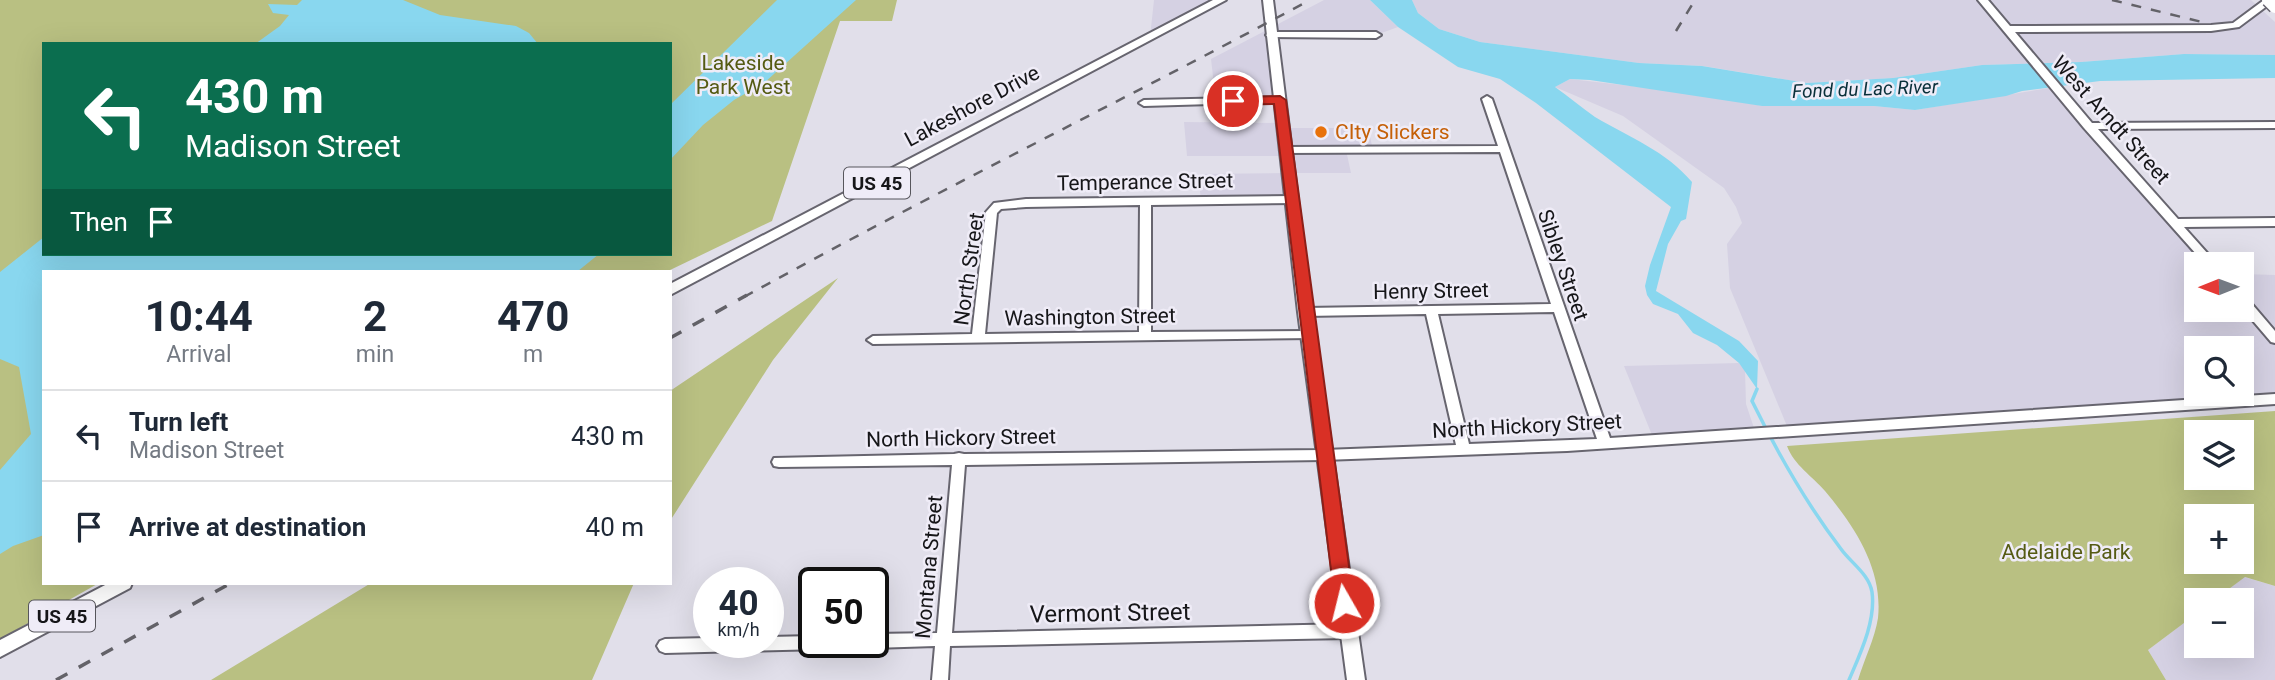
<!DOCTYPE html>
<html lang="en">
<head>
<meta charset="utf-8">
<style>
  body { margin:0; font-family:Roboto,sans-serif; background:#f2f2f3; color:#1f2937; height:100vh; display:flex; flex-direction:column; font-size:26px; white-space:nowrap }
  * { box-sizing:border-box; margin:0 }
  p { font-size:23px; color:#747a83 }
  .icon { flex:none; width:38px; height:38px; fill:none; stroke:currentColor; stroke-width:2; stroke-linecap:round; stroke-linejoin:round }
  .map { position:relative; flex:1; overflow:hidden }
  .details { position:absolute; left:42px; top:270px; width:630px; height:315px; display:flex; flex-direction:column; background:#fff; border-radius:0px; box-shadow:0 7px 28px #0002 }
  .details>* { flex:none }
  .guide { position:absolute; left:42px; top:42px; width:630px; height:214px; border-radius:0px; box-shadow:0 7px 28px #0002; background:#0b6e4f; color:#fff; overflow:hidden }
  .needle { width:46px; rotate:269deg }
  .fabs { position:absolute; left:2184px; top:252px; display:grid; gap:14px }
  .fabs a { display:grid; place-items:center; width:70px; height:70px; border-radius:0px; background:#fff; box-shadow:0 7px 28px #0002; font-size:35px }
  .speed { position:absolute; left:693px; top:567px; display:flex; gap:14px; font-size:35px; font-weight:700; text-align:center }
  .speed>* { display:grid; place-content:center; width:91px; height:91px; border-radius:50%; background:#fff; box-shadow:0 7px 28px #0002; line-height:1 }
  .speed small { font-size:18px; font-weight:400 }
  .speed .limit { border:4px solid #111; border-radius:10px; background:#fff; color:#111 }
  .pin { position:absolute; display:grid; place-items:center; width:60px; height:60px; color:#fff; margin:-30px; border:4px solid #fff; border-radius:50%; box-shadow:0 2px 7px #0007 }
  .me { position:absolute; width:77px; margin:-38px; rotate:352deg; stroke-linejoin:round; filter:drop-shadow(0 0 5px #0008) }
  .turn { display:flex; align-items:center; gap:24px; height:147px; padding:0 28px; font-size:32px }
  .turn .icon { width:91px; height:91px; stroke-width:2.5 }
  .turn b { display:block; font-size:49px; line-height:60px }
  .then { display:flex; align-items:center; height:66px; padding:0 28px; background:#0003; gap:14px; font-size:26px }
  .eta { display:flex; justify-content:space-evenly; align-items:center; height:119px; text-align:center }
  .eta b { font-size:42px; font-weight:700; line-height:49px }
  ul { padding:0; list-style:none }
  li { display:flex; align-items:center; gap:21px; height:91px; padding:0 28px; border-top:2px solid #e0e1e3 }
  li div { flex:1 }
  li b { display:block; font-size:26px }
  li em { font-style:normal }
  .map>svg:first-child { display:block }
</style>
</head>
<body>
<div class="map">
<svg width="2275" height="680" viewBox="0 0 2275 680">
  <rect width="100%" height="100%" fill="#e1dfea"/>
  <path fill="#d5d1e3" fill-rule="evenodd" d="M1154,0H1221L1150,37Z
    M1324,0H1370L1398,27L1376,35H1272L1280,100L1216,102L1211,59Z
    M1412,0H2251L2275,22V55L2184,54L2081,62L1982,65L1893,78L1807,83L1703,66L1639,63L1480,42L1439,29L1418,13Z
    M1570,79L1684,92L1763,106H1874L1915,110L2055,87L2211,264H2196V310H2242V274L2275,275V399L1789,431L1730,288L1727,244L1742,223L1736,207L1724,188L1623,116L1555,87ZM2196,348H2242V394H2196Z
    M1184,122L1283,123L1284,128H1368L1373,150H1346L1351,173H1289L1293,200H1201L1198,174L1289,173L1286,156H1187Z
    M1739,363L1745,370L1746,404L1756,434L1654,440L1624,366Z
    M2244,577L2275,586V680H2166L2148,650L2196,614V646H2242V600H2214Z"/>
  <path fill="#b9c082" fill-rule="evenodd" d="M0,0H897L892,21H840L772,221L668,271H44V583H99L0,639ZM44,44H670V254H44Z
    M838,278L773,360L670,521V391Z
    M2275,411V586L2245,577L2214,600H2196V614L2148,650L2166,680H1858C1864,660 1875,638 1878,618C1883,569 1855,527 1825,491C1812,476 1794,465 1787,446ZM2196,432H2242V478H2196ZM2196,516H2242V562H2196Z
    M371,583H634L592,680H211Z"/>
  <path fill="#89d7ef" d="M302,0H403L440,15L516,26L529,33L538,44H255L280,26L289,15L273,13L268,4L297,5Z
    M777,0H856L764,83L734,100L703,125L670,160V105Z
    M1370,0H1412L1418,13L1439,29L1480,42L1639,63L1702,66L1807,83L1893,78L1982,65L2081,62L2184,54L2275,55V78L2100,81L2022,91L2006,96L1915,110L1874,106H1762L1590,80L1570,79L1555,87C1568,96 1582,108 1595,117C1629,137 1666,151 1692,182L1686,219L1681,221L1668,244L1656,291L1739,341L1758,361L1757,389L1739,363L1717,345L1693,333L1678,314L1653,304L1647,295L1645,286L1650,265L1671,207L1536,103L1500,79L1458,67L1398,27Z
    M44,237V254H599L578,271H44V535L13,546L0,554V470L31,434L19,367L0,359V272Z"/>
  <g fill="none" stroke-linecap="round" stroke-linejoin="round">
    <path stroke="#89d7ef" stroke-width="3.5" d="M1757,389L1752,401C1777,452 1806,503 1841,549C1851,563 1869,574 1872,592C1876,621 1860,654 1849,680"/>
    <defs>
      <path id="minor" d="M1978,0H1988L2010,26L2211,25L2233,23L2264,0H2275L2239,27L2211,31L2015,32L2092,123L2275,122V128L2098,129L2178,219L2275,218V226L2184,227L2217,264H2205L2084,128Z
        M1271,32H1376L1381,35L1376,38L1268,37L1266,35Z
        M1487,96L1492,99L1610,438L2275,394V404L1567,451L1324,460L965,465L952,633L1348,624L1353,626L1355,631L1353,636L1348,638L950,646L948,680H932L935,646L873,648L868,646L866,642H873V634L937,633L952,465L779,467L774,466L772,462L774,458L954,454L959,453L964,454L1324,450L1456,445L1426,314L1305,316L1299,312L1305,308L1551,304L1500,152L1285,153L1280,150L1285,147L1498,146L1482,99ZM1554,312L1597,439L1469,444L1438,314Z
        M1280,97L1284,98V102L1144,106L1139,103L1144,100Z
        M1293,196L1298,200L1297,203L1151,205V332L1308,331L1314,335L1312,338L873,344L867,340L873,336L972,334L986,212L994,203L1026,199ZM1140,205L1139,332L985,334L997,213L1001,209L1026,207Z
        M2242,296L2246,297L2275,331V343L2271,342L2242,308Z
        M814,636V642H831L829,647L824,649L665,653L660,651L657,646L660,641L665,639L709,638V642H768V637Z"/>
      <path id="major" d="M1213,0H1226L670,295V284Z
        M1263,0H1273L1312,312L1365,680H1347L1298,312Z
        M109,583H132L130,588L0,657V640Z"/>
    </defs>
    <use href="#minor" stroke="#67656f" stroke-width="4"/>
    <use href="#major" stroke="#67656f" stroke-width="4"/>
    <use href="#minor" fill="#fff" fill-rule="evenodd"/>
    <use href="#major" fill="#fff" fill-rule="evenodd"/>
    <path stroke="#636268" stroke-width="2.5" stroke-dasharray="10 10" stroke-linecap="butt" d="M2112,0L2202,22
      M1676,31L1695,0
      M744,297C931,194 1122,101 1310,0"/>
    <path stroke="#636268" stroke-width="3.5" stroke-dasharray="13 13" stroke-linecap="butt" d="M670,338L747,295
      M56,680L231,583"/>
    <defs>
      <path id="major-bridge" d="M2268,0L2275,7"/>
    </defs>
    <use href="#major-bridge" stroke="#67656f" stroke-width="15" stroke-linecap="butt"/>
    <use href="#major-bridge" stroke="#fff" stroke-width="12"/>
  </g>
  <path fill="#d93025" stroke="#8d1f18" stroke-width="2" d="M1280,96L1286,100L1354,603L1351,609H1338L1335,603L1274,104L1233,105L1226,101L1233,97Z"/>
  <circle fill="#e8710a" stroke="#efecf7" stroke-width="2.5" cx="1321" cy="132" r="7"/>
  <g text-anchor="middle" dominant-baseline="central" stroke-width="5" stroke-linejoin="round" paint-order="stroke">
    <g font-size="19" font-style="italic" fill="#09303a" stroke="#efecf7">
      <text transform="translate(1865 89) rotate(-2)">Fond du Lac River</text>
    </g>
    <g fill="#efecf7" stroke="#57565c" stroke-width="2">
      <rect x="844" y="167.5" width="66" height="31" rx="5"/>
      <rect x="29" y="600.5" width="66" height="31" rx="5"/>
    </g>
    <g font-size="19" font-weight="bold" fill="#161619">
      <text x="877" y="183">US 45</text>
      <text x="62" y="616">US 45</text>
    </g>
    <g font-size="21" fill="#555b13" stroke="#efecf7">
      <text x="743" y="63">Lakeside<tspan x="743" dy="24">Park West</tspan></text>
      <text x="2066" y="552">Adelaide Park</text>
    </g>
    <g font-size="21" fill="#161619" stroke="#efecf7">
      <text transform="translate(972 106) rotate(-28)">Lakeshore Drive</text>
      <text transform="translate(2111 120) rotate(48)">West Arndt Street</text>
      <text transform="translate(1145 182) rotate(-1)">Temperance Street</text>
      <text transform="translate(1563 265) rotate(71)">Sibley Street</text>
      <text transform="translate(969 269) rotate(-82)">North Street</text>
      <text transform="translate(1431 291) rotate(-1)">Henry Street</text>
      <text transform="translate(1090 317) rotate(-1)">Washington Street</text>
      <text transform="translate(1527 426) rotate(-3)">North Hickory Street</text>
      <text transform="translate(961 438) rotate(-1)">North Hickory Street</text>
      <text transform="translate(929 567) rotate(-85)">Montana Street</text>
    </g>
    <g font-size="21" fill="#c56008" stroke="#efecf7" text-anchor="start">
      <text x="1335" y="132">CIty Slickers</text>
    </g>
    <g font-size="24" fill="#161619" stroke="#efecf7">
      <text transform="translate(1110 613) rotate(-1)">Vermont Street</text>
    </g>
  </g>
</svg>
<div class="fabs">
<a><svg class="needle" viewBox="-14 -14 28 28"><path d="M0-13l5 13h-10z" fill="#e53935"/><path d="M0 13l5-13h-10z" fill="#747a83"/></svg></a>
<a><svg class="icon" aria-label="search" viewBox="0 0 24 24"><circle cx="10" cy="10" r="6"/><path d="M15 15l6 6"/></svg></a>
<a><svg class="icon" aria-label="layers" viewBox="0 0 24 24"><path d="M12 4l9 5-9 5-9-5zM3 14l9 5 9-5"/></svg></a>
<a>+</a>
<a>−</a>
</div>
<div class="speed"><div>40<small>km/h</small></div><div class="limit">50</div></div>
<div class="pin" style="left:1233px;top:101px;background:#d93025"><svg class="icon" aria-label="arrive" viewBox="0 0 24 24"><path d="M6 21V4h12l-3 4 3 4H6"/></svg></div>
<svg class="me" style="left:1344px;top:603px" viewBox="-20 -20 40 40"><circle r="17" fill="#d93025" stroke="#fff" stroke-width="3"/><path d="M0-11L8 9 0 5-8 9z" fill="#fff"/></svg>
<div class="guide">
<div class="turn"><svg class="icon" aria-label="left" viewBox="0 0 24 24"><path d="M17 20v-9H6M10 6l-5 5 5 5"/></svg><div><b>430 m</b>Madison Street</div></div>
<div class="then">Then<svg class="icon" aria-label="arrive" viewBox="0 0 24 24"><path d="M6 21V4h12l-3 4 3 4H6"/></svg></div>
</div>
<section class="details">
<div class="eta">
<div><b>10:44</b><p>Arrival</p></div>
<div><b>2</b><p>min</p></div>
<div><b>470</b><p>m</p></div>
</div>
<ul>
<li><svg class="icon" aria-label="left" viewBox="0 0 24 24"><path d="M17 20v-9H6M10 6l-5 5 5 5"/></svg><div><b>Turn left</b><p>Madison Street</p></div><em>430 m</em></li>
<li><svg class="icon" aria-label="arrive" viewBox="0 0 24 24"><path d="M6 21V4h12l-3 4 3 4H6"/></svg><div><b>Arrive at destination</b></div><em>40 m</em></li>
</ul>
</section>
</div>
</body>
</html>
